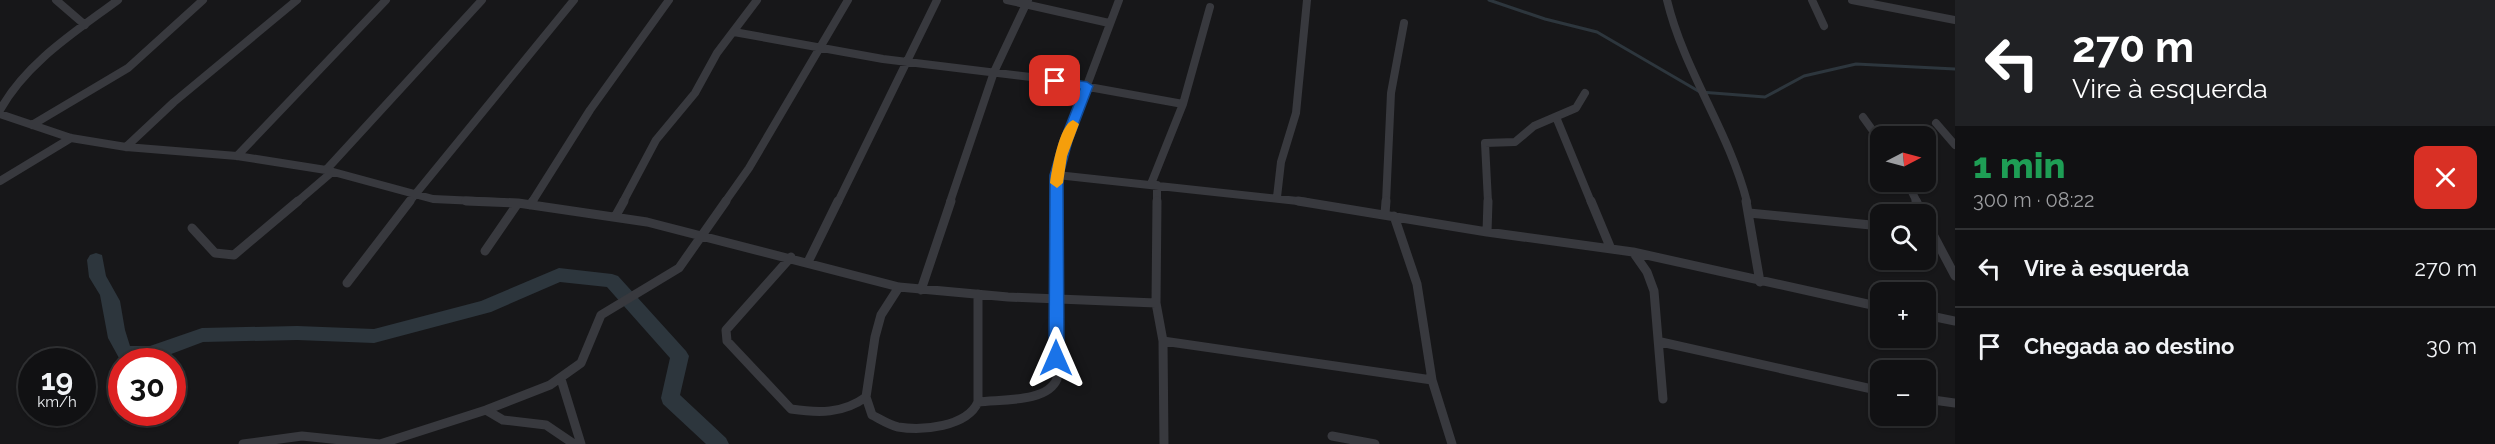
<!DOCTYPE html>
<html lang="pt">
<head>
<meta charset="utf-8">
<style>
  body { margin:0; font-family:Raleway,sans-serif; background:#1a1a1c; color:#f1f3f6; height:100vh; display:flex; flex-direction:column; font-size:22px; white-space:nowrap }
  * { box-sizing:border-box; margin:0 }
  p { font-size:20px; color:#9c9da0 }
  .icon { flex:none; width:33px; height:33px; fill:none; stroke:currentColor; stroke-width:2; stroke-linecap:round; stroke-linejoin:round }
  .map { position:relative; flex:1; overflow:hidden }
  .drawer { display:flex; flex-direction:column; background:#111113; width:540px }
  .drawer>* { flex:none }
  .top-card { background:#202124; color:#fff; overflow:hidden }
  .needle { width:39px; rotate:84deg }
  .buttons { position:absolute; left:1870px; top:126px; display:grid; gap:12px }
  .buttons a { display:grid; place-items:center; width:66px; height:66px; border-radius:12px; background:#111113; box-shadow:0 2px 4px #0004,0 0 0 2px #303133; font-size:30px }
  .speed { position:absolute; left:18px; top:348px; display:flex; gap:12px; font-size:30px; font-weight:700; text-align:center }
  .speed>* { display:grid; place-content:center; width:78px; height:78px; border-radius:50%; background:#111113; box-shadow:0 2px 4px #0004,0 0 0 2px #303133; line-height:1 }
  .speed small { font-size:15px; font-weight:400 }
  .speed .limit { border:9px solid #d22; background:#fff; color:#111 }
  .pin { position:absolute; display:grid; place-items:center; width:51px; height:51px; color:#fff; margin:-26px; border-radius:12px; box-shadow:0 3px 9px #0006 }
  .me { position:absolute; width:66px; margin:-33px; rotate:0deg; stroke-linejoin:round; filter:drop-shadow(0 0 4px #0008) }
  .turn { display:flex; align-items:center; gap:21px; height:126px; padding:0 18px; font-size:27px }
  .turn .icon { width:78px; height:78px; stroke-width:2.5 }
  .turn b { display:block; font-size:42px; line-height:51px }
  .round { display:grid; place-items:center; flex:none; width:63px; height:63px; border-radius:12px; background:#1a1a1c }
  .headline { display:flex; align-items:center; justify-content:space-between; height:102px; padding:0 18px }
  h1 { font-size:36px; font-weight:800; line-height:45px; color:#1e9e55 }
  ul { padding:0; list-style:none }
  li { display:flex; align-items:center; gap:18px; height:78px; padding:0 18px; border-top:2px solid #303133 }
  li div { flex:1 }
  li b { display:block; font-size:22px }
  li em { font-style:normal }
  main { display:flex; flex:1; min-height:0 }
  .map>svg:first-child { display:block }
</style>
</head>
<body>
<main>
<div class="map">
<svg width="1955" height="444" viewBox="0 0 1955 444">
  <rect width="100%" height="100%" fill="#171719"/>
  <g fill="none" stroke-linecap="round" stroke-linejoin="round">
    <path stroke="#2d363d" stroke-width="3" d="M1489,0L1545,19L1597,32L1700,92L1765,97L1804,76L1856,64L1955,69"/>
    <path fill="#2d363d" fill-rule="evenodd" d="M96,253L102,255L106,276L120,301L125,330L130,346H150L202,328L297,326L374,329L481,301L559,268L612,274L618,276L686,351L689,356L680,395L726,438L729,444H706L663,404L661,398L670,358L607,287L560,282L491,312L374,343L297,340L203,342L150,362L119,358L108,338L100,295L89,277L87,260L90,255Z"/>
    <path stroke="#38393e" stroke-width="8" d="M56,0L85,25
      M1007,0L1109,23
      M1119,0L1066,141L1057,175L1307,202
      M1667,0C1684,71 1729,131 1747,202
      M1812,0L1824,26
      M1852,0L1955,20
      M734,32L883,59L1039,78L1183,104L1151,184
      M1183,104L1210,7
      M0,110C27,62 75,32 118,0
      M0,114L71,138L126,147L237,156L326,170L433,199L498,202
      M1556,117L1591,202
      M1863,117L1881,142
      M1936,123L1955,145
      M32,125L128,68L203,0
      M126,147L174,102L297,0
      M237,156L386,0
      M326,170L482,0
      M1057,175V202
      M0,181L71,138
      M1907,182L1917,202
      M1277,197L1281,162L1296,113L1307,0
      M297,202L332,172
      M409,202L574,0
      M532,202L590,110L669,0
      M623,202L656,140L695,93L717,53L757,0
      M725,202L749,168L848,0
      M838,202L937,0
      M950,202L994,72L1028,0
      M1157,202V185
      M1386,202L1391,93L1404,23
      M1488,202L1485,143L1515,142L1534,126L1576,108L1585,93"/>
    <path stroke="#38393e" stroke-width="9" d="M466,201L518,203L647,222L899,287L1008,297L1156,303
      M1157,201L1156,303L1163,341L1164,444
      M1298,201L1487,232L1633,252L1881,307
      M1591,201L1611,249
      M1746,201L1760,282
      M1916,201L1923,214
      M530,205L533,201
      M1749,213L1881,226
      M1385,214L1386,201
      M1394,216L1417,284L1432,380L1452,444
      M615,217L624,201
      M1926,221L1955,276
      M192,228L215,253L234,255L298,201
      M1487,232L1488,201
      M485,251L518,203
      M1633,252L1647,272L1654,291L1663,399
      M791,257L726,330L727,341L791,409C818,413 843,414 866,397
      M808,262L838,201
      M347,283L410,201
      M899,287L881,315L875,337L866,397L872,415C880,419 889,425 898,427C922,431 967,427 978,402V294
      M921,290L951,201
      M1926,315L1955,321
      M1163,341L1432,380
      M1661,342L1881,391
      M561,379L581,444
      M1926,399L1955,403
      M978,402C1001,399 1047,403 1057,379V201
      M486,410L503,420L546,425L574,444
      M1332,436L1375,444
      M243,444L302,436L380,444
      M380,444L486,410L550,385L581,363L601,315L679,268L726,201"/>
  </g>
  <path fill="#1a73e8" stroke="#114b97" stroke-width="1.5" d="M1055,77L1087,82L1093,86L1072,141L1063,175L1064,358L1056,365L1049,358L1050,175L1060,141L1080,89L1051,83L1049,81Z"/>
  <path fill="#f59e0b" d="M1073,120L1079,124L1067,156L1063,183L1057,188L1050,183C1052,169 1059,125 1073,120Z"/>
</svg>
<div class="buttons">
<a><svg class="needle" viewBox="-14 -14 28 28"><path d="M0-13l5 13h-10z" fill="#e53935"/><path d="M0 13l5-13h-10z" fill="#9c9da0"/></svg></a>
<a><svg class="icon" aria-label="search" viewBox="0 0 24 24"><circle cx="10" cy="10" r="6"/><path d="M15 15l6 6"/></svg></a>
<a>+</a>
<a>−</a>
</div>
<div class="speed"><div>19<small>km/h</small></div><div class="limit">30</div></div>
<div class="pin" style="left:1055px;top:81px;background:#d93025"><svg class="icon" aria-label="arrive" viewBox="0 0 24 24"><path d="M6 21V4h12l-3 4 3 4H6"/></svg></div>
<svg class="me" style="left:1056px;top:358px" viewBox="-20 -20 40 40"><path d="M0-17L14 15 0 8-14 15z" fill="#1a73e8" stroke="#fff" stroke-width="4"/></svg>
</div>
<section class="drawer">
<div class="top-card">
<div class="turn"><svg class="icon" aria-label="left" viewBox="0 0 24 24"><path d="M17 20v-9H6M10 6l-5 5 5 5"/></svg><div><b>270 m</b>Vire à esquerda</div></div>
</div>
<div class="headline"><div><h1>1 min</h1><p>300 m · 08:22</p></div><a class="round" style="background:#d93025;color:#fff"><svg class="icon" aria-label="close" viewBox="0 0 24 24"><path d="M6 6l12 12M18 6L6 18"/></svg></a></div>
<ul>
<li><svg class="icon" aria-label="left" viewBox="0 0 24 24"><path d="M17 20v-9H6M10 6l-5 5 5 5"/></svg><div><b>Vire à esquerda</b></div><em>270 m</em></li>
<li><svg class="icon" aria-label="arrive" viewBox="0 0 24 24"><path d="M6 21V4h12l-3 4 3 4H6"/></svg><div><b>Chegada ao destino</b></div><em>30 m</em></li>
</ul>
</section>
</main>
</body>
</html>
